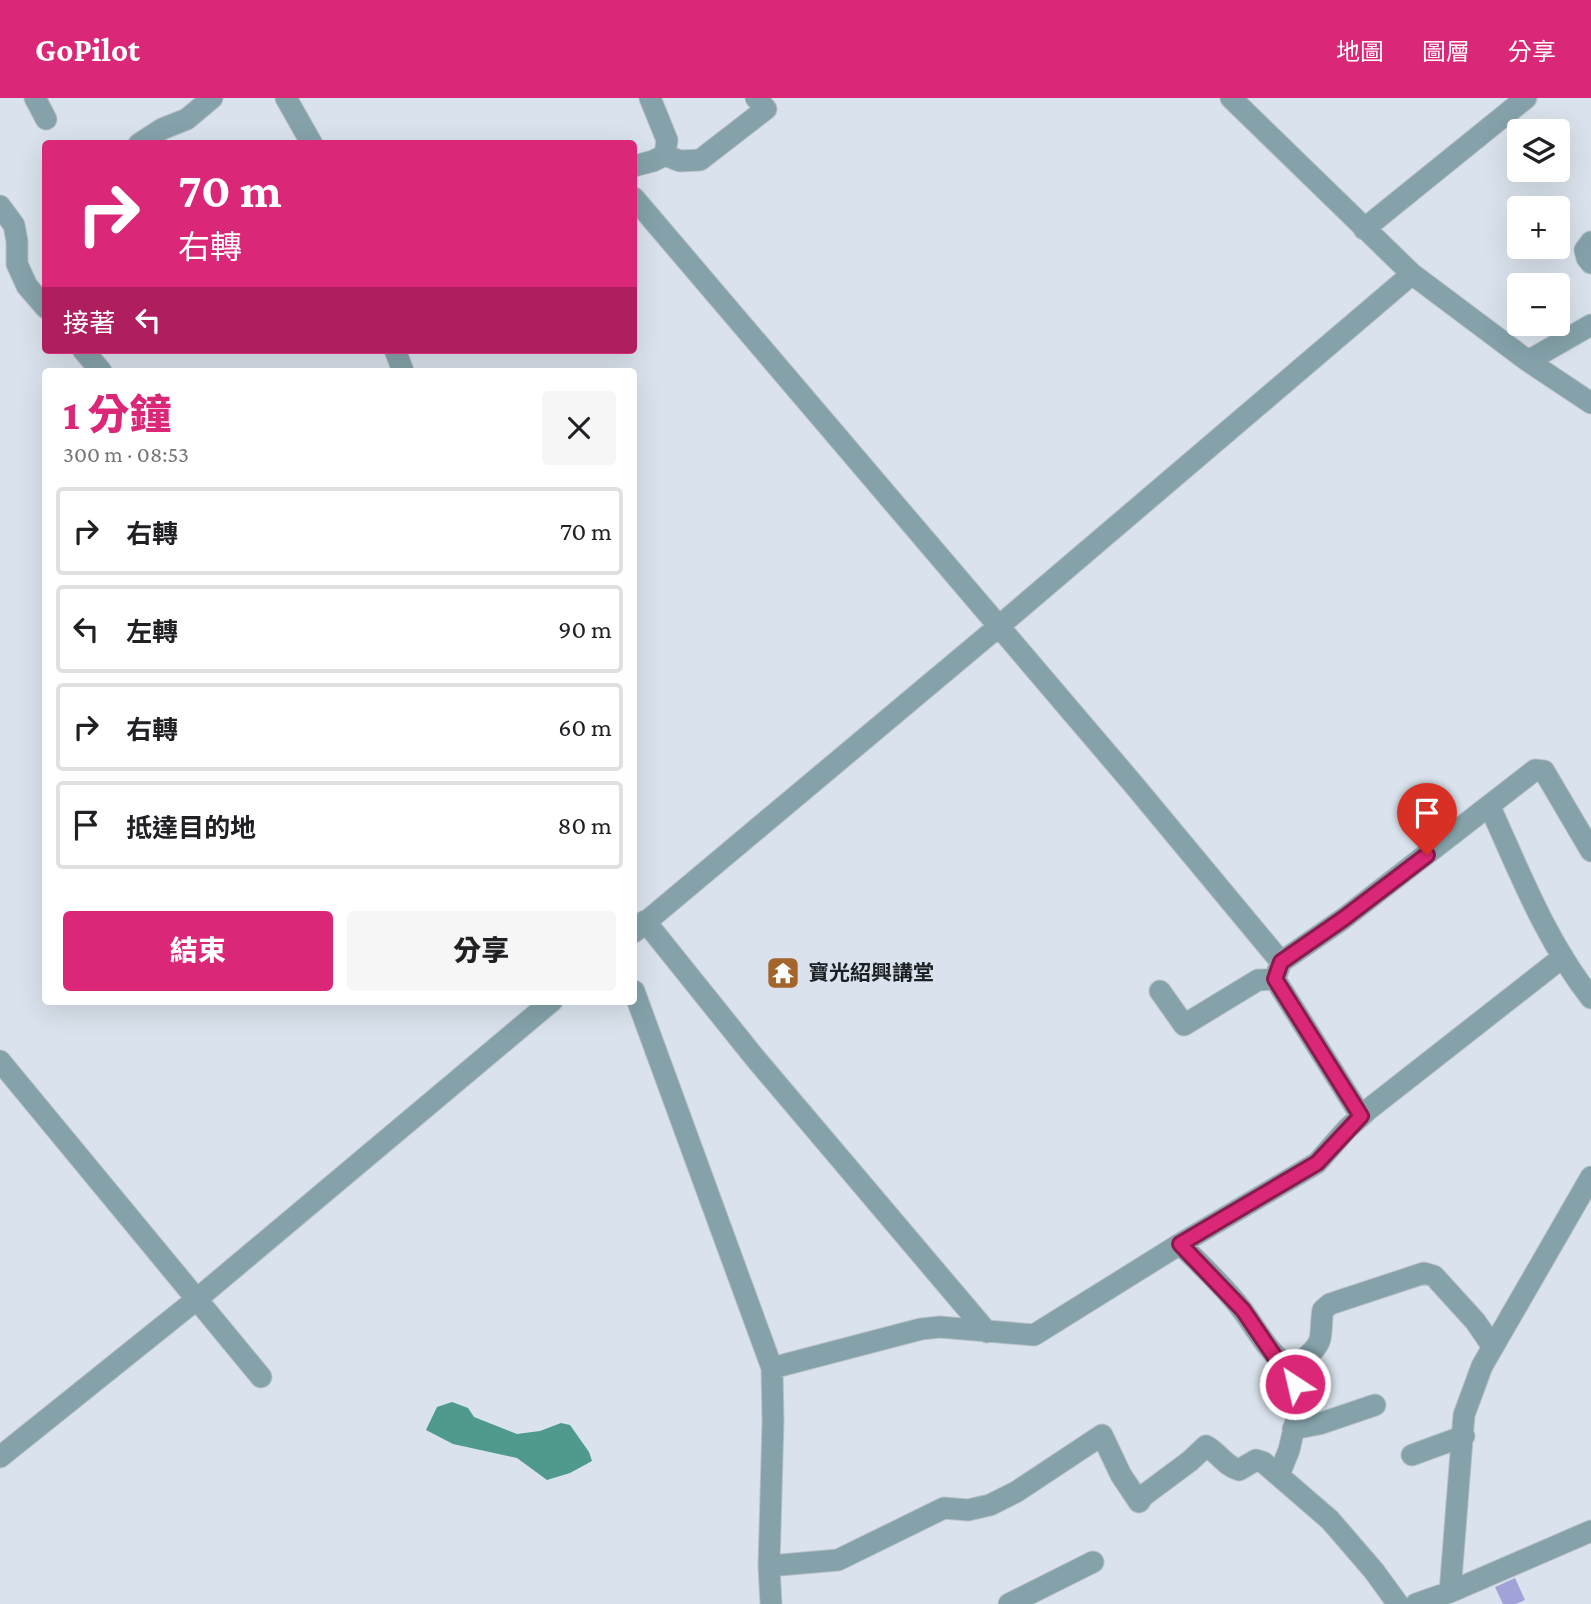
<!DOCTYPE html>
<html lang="zh-TW">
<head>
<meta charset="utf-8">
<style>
  body { margin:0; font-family:"Crimson Pro","Noto Sans TC",serif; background:#f6f6f6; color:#202124; height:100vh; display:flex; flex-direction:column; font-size:26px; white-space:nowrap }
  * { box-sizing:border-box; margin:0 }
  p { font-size:23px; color:#757577 }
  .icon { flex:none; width:38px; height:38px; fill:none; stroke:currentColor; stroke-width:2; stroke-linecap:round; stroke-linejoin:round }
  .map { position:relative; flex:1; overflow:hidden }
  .drawer { position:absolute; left:42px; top:270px; width:595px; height:637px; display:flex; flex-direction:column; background:#fff; border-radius:7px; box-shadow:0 7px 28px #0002 }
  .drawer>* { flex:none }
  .top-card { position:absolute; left:42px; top:42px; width:595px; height:214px; border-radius:7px; box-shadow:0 7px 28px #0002; background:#db2777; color:#fff; overflow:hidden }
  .buttons { position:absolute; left:1507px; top:21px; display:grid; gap:14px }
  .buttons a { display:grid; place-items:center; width:63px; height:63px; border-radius:7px; background:#fff; box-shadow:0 7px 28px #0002; font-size:35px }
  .pin { position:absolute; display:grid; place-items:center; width:60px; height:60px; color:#fff; margin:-72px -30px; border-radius:50% 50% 50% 0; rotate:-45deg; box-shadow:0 0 7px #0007 }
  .pin .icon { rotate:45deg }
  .me { position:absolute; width:77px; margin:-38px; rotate:325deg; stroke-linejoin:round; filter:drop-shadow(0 0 5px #0008) }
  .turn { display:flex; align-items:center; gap:24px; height:147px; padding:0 21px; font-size:32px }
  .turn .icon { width:91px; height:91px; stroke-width:2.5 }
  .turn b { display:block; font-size:49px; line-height:60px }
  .then { display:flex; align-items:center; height:66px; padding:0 21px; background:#0003; gap:14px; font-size:26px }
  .round { display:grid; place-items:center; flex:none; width:74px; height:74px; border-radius:7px; background:#f6f6f6 }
  .head { display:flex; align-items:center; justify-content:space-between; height:119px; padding:0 21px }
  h1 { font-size:42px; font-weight:800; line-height:52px; color:#db2777 }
  .cta { display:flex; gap:14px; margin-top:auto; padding:14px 21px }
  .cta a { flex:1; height:80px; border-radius:7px; background:#db2777; color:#fff; font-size:28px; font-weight:800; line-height:80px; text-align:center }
  .cta a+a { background:#f6f6f6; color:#202124 }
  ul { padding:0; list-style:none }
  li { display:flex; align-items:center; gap:21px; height:88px; margin:0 14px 10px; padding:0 7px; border:4px solid #e0e0e0; border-radius:7px }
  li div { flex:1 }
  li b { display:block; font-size:26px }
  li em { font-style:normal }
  header { display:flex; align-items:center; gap:42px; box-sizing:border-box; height:98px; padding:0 35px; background:#db2777; color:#fff }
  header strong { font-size:33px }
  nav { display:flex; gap:38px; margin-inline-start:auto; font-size:24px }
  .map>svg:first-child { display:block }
</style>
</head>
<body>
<header>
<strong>GoPilot</strong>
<nav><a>地圖</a><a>圖層</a><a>分享</a></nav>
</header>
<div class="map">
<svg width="1591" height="1506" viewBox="0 0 1591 1506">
  <rect width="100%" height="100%" fill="#dae3ed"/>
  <path fill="#4f998d" d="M452,1304L468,1310L474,1319L517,1336L540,1333L561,1325L570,1327L589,1354L592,1363L570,1375L547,1382L517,1360L453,1346L426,1332L437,1309Z"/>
  <path fill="#a1a2d7" d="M1515,1480L1525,1502L1516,1506H1503L1495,1489Z"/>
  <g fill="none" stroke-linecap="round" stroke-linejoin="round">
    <defs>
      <path id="minor" d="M35,0L46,21
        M286,0L312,46
        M1231,0L1412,176L1528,263L1591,305
        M139,46L162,31L187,21L212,0
        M665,57L680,63L700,62L766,11L756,0
        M634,68L653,63L665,57L667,42L650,0
        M634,100L1134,687L1281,864
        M0,108L14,127L17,143V166L27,188L46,210
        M1364,131L1526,0
        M1591,144L1585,152L1587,160L1591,165
        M83,252L101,273
        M395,252L403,273
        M1528,263L1591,227
        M1490,709C1520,775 1546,843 1591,900
        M645,823L755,960L987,1234
        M634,834L998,529L1412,176
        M634,893L772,1270L773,1324L769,1468L771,1506
        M1160,893L1184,927L1258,882L1275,881
        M0,963L261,1279
        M1361,1018L1275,881L1281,864L1343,821L1535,672L1544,673L1591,753
        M1180,1146C1201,1167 1225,1189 1243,1213C1259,1235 1269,1256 1292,1271L1299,1309L1289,1352L1279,1377
        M772,1270L921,1231L940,1229L1034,1237L1180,1146L1317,1065L1347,1031L1369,1011L1563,859
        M1292,1271C1301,1263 1317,1253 1320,1241C1322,1232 1321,1221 1323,1212L1330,1206L1424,1175L1434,1178L1475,1223L1493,1249
        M1293,1331L1319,1326L1375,1307
        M1412,1357L1464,1338
        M0,1359L197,1201L552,903
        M769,1468L838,1462L944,1410L968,1412L990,1407L1016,1394L1102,1337L1121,1377L1139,1404L1143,1398L1190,1363L1206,1348C1219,1355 1225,1368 1239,1372L1256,1362L1263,1364L1330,1422L1374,1473L1398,1506
        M1450,1494L1464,1317L1482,1268L1591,1079
        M1009,1506L1093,1464
        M1416,1506L1450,1494L1591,1433"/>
    </defs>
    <use href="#minor" stroke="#b8c0c9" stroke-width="23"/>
    <use href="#minor" stroke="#85a2aa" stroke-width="21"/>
  </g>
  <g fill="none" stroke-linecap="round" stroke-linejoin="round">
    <defs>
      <path id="route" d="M1295,1286L1292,1272L1275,1259L1243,1212L1180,1146L1317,1065L1361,1018L1275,881L1281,864L1343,821L1427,757"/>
    </defs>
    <use href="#route" stroke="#8e194d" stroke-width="18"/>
    <use href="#route" stroke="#db2777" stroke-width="12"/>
  </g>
  <defs>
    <symbol id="temple-square" viewBox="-11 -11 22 22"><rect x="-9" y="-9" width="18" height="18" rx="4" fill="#a4652d" stroke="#dae3ed"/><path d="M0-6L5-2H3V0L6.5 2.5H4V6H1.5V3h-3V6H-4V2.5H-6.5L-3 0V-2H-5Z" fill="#fff"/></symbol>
  </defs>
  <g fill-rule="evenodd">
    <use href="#temple-square" x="764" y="856" width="38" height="38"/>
  </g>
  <g text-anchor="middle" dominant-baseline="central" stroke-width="5" stroke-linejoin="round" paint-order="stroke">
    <g font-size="21" font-weight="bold" fill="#1c1f23" stroke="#dae3ed" text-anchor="start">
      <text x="808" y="875">寶光紹興講堂</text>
    </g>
  </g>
</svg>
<div class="buttons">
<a><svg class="icon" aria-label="layers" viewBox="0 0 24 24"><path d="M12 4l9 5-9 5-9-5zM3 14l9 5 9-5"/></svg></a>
<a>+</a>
<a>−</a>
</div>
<div class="pin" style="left:1427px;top:757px;background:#d93025"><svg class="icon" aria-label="arrive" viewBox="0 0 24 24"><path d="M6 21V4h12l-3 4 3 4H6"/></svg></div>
<svg class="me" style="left:1295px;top:1286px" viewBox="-20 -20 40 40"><circle r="17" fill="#db2777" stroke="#fff" stroke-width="3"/><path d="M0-11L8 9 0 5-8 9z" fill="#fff"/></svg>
<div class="top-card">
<div class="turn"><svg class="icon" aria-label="right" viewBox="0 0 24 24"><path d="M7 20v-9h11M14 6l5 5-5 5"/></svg><div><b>70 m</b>右轉</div></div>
<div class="then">接著<svg class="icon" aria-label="left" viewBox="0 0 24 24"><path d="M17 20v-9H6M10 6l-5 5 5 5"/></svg></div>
</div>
<section class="drawer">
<div class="head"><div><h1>1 分鐘</h1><p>300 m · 08:53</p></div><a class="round"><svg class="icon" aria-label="close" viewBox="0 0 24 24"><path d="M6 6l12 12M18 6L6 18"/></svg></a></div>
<ul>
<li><svg class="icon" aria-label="right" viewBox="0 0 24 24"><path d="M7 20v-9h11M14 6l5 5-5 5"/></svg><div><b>右轉</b></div><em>70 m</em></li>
<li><svg class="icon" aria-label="left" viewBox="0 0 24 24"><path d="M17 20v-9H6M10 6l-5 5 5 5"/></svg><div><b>左轉</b></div><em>90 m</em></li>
<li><svg class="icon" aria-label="right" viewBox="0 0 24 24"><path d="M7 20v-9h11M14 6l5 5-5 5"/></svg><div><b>右轉</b></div><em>60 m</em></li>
<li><svg class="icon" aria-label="arrive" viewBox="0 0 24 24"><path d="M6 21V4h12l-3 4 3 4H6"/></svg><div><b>抵達目的地</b></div><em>80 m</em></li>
</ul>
<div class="cta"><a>結束</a><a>分享</a></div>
</section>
</div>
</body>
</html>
